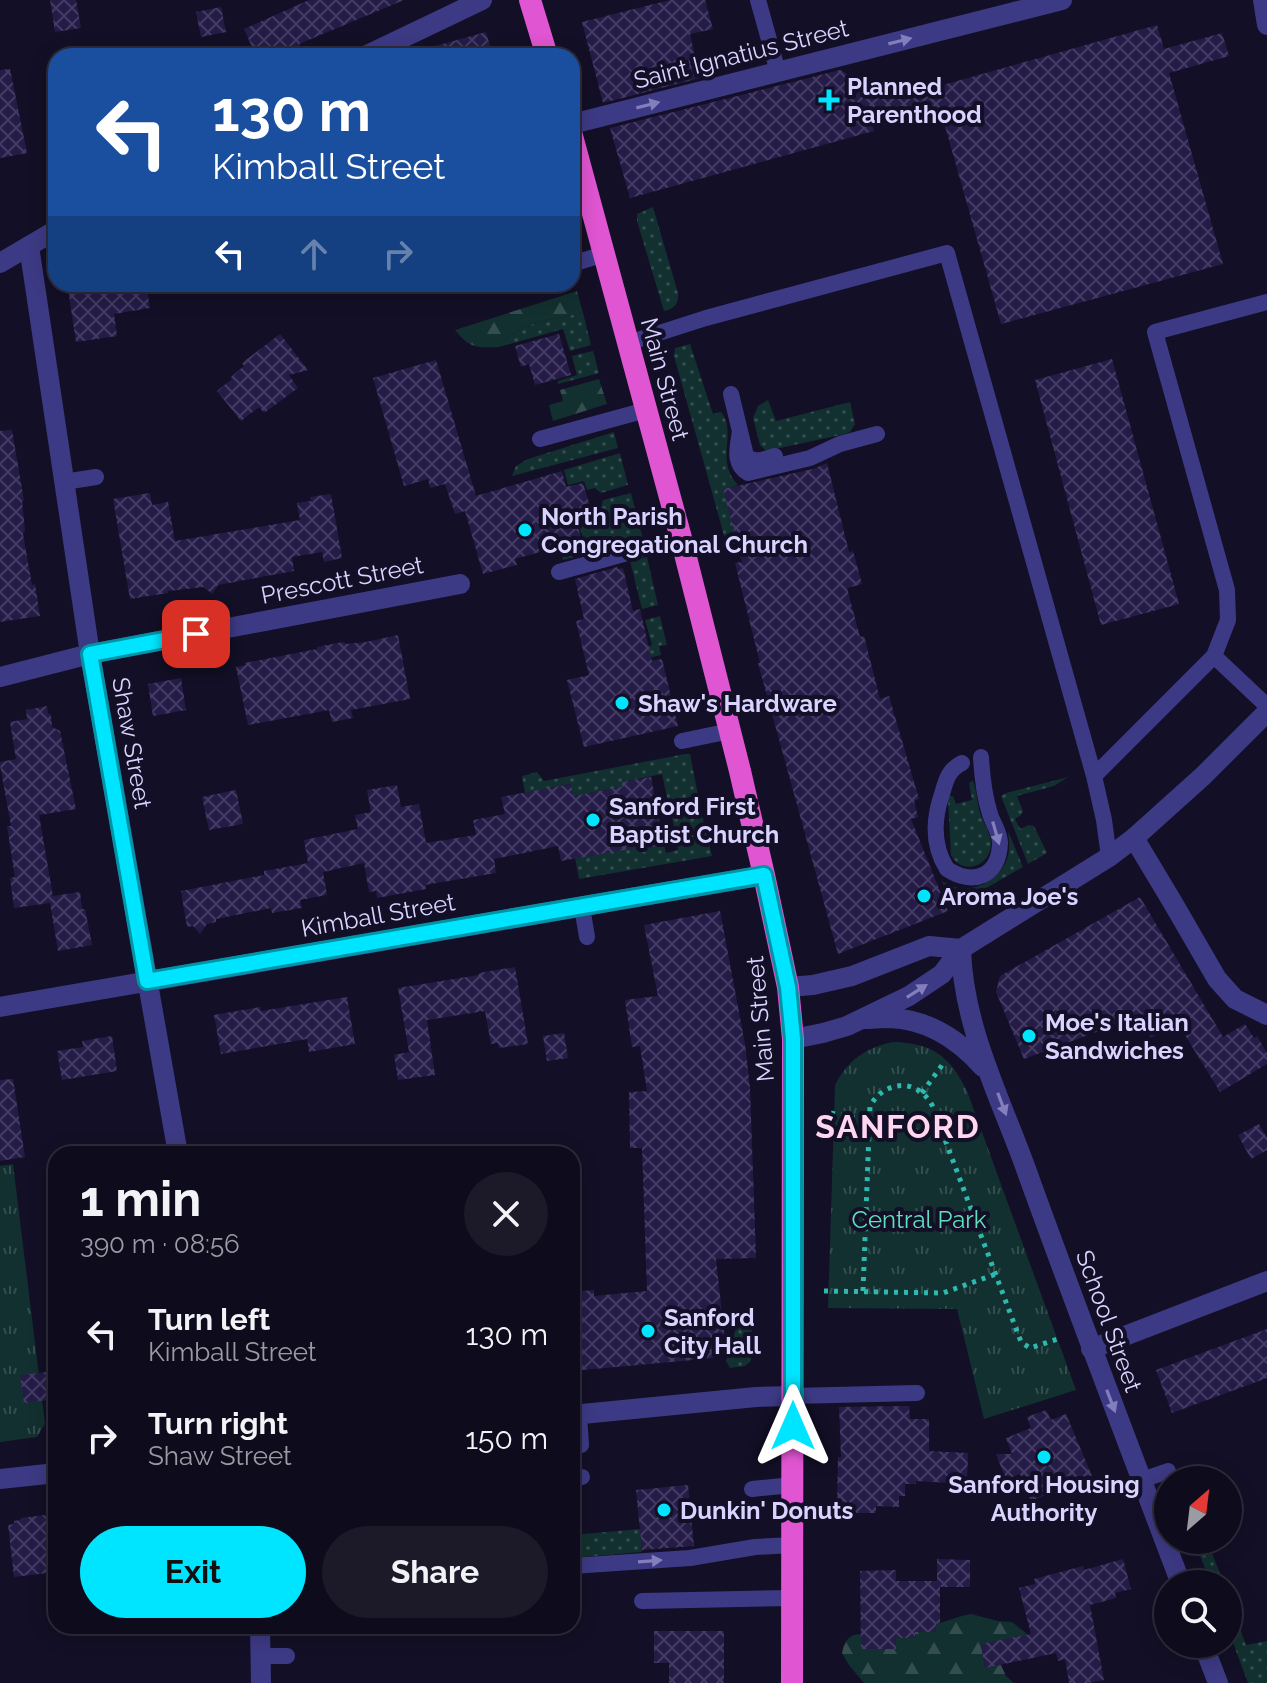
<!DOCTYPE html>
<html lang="en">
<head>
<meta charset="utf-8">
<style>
  body { margin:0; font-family:Raleway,sans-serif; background:#1c1929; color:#f1f3f6; height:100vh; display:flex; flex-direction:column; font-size:30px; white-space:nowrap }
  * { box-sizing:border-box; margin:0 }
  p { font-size:26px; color:#9b9ba3 }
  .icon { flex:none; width:44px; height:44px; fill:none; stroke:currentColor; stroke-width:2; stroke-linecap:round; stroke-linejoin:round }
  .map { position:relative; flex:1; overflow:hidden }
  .details { position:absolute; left:48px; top:1146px; width:532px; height:488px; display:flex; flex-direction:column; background:#0e0b1c; border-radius:24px; box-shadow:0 4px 20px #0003,0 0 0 2px #2e2b3b }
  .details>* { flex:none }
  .banner { position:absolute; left:48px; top:48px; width:532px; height:244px; border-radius:24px; box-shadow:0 4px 20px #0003,0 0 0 2px #2e2b3b; background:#1a4fa0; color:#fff; overflow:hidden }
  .needle { width:52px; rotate:28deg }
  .fabs { position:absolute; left:1154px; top:1466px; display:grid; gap:16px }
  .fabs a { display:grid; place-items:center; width:88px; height:88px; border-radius:50%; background:#0e0b1c; box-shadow:0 4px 20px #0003,0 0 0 2px #2e2b3b; font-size:40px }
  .pin { position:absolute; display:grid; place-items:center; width:68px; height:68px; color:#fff; margin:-34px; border-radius:16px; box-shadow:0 4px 12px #0006 }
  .me { position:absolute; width:88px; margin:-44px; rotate:0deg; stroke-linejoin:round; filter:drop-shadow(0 0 6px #0008) }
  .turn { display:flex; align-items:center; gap:28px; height:168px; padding:0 32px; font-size:36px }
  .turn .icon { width:104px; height:104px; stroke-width:2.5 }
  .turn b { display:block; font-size:56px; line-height:68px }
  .lanes { display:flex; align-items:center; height:76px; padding:0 32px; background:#0003; justify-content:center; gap:40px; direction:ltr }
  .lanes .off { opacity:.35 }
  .round { display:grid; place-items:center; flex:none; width:84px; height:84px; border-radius:42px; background:#1c1929 }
  .headline { display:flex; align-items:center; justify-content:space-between; height:136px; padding:0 32px }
  h1 { font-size:48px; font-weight:700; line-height:60px }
  .cta { display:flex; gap:16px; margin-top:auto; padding:16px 32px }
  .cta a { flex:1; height:92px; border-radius:48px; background:#00e5ff; color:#111; font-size:32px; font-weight:700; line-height:92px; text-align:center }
  .cta a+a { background:#1c1929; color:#f1f3f6 }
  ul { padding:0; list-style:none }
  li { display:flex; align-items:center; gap:24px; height:104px; padding:0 32px }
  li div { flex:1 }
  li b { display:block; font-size:30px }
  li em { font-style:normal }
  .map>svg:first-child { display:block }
</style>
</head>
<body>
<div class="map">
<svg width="1267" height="1683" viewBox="0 0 1267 1683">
  <defs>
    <pattern id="grass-dots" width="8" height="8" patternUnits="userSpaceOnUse" patternTransform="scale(2)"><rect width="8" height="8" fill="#12302f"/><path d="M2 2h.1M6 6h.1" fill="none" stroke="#344d4e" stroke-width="1.8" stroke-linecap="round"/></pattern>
    <pattern id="forest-firs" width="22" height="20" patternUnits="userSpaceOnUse" patternTransform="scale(2)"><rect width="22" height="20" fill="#12302f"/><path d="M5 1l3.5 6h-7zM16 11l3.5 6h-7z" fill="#344d4e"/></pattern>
    <pattern id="park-tufts" width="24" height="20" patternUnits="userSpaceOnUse" patternTransform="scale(2)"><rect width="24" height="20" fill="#12302f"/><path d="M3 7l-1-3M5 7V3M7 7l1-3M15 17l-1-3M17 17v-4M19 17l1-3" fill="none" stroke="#344d4e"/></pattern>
    <pattern id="building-cross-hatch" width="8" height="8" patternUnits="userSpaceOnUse" patternTransform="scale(2)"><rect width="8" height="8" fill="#241b47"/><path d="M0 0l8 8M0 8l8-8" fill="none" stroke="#433b63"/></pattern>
  </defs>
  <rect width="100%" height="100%" fill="#130f26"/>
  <path fill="url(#grass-dots)" d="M653,207L678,293C679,304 674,309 664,311L637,221V214Z
    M583,313L591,345L570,351L563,329L499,347C517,322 555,319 583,313Z
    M690,344L713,414L721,412C738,433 714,460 738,485L724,489L737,543L727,546L674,356L675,348Z
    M593,351L599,373L558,384V381L577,375L572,356Z
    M768,400L776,421L850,402L855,424L850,432L845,434L766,451L760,445L753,418L758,406Z
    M614,432L618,448L512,476L516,466L528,459Z
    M620,453L628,485L601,493L595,488L587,490L584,481L568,485L564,470Z
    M631,493L643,539L563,560L560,548L584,540L578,522L594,517L593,510L601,508L603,500Z
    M647,557L658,605L642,609L630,561Z
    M660,616L667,645L659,646L661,655L648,658L645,647L652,645L645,620Z
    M685,754H690L698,795L668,802L662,774L622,782V787L573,796L570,784L525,793L522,776L537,772L544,781Z
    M1068,777L1054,786L1017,796L1023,811L1021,815L1015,819L1020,829L1029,825L1034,826L1047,853L1028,864L1001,796L1006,793Z
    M973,781C977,791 977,802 980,813C983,823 991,833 991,843C991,867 962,876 951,855L948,799L949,796H953L956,804L972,800L969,783Z
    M701,811L712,856L579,879L575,858L635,847L636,850L664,845L666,853L678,850L672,817Z
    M1008,831L1023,867L953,907L942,881C966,898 1000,884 1008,856C1010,848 1009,840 1008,831Z
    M744,1326L750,1327L752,1331L751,1361L745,1366L730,1368L726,1361L736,1328Z
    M640,1529L642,1552L572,1558V1535Z
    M1194,1540H1207L1224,1584H1211Z
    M1228,1596L1246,1645L1267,1641V1683H1248L1228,1629Z"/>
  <path fill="url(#forest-firs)" d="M577,291L583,313C555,319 517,322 499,347C477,348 469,348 455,330Z
    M599,379L607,404L553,421L549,405L563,401L560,390Z
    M971,1614L998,1621L1012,1622L1027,1634L1024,1640L1013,1638L981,1645L985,1667L1001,1665L1006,1676L1014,1683H864L849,1665L842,1653C849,1619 875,1640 896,1649V1638L915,1632H936V1624C948,1621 959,1616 971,1614Z"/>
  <path fill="url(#park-tufts)" d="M893,1042C932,1043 950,1056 967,1091L1076,1390L984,1419L957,1309L828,1308L835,1085C848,1060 865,1048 893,1042Z
    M13,1164L45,1424L37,1437L0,1442V1166Z"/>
  <path fill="url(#building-cross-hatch)" d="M50,0H76L81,28L55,32Z
    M309,0H404L299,44L301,47L282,56H256L244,29Z
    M670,0H705L713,29L690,34L700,78L603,103L582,22Z
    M221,7L226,32L201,37L196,12Z
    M1157,25L1164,49L1222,33L1229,56L1169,73L1223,264L1001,324L941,112L873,127L874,131L630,198L610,128L840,70L851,76L861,89L904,83L907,95Z
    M486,32L493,56H425L424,49Z
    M10,69L27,153L0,158V70Z
    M101,284H146L150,308L114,314L117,336L76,342L68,289Z
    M280,334L308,370L289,375L298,388L264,413L259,407L241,421L217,391L232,379L231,377L244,366L242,363Z
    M559,334L571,375L535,385L529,364L521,367L515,346Z
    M1112,359L1179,604L1101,625L1035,380Z
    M436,360L476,496L562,471L566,487L583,483L593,516L576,521L582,540L515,559L517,565L483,574L465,511L455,514L445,484L430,488L428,479L404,486L373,378Z
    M12,430L24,501H22L25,530L23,534L32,585L35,584L40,616L0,622V431Z
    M827,463L849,552L853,551L862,584L847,588L860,637L864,636L880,699L889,696L919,799L914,801L918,817L911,819L948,911L838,954L758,663H760L735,563L742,562L723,489L813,469Z
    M150,493L152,505L168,502L175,541L300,520L297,503L311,501L310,497L331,494L342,558L324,562L322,552L292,557L294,571L218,585L212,594L204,587L168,591V593L130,599L113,499Z
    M617,567L618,569L623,568L633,611L640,609L652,661L662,659L678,726L584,747L567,680L589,675L576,621L584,619L575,579Z
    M398,635L410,699L351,710L353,718L332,722L329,710L248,725L236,667L246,665L245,663L317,649V647L343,642L347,644L366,642Z
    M181,678L186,710L153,716L148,684Z
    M47,706L48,713L51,715L52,727L60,731L76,809L39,815L53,896L80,892L82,909H85L92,945L58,951L50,903L14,908L10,878L15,877L7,826H11L0,765V762L16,759L10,722L27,719L26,710Z
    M651,777L664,845L636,850L635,848L561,861L558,846L494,859L496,873L425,885L426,889L377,898L376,891L369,892L364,863L323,872L327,895L300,900L302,908L272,913L271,908L216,919V922L207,924L200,934L193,926L187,927L181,891L264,875V871L308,863L304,840L358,829L355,815L371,812L367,790L397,785L401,807L419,804L426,843L476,835L473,820L505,814L501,797L571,784L573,796L622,787V782Z
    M236,790L243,824L209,830L202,797Z
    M1140,897L1223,1037L1245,1024L1254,1038L1257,1036L1267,1053V1064L1220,1092L1177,1022L1151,1038L1139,1016L1024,1059L996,992L1000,976Z
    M720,911L745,1044L750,1088L756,1258L716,1259L725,1340L713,1341L715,1358L572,1371V1292L594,1290V1296L647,1291L642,1148H630L629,1092L647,1091L640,1046L632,1047L625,1000L658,996L644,925Z
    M515,967L528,1044L499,1048L498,1043L491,1044L485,1011L427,1020L435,1075L398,1080L394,1055L409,1052L398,988L479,975V973Z
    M347,997L355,1044L309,1052L307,1039L221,1054L214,1015L260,1007L261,1011Z
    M564,1033L568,1058L547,1061L543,1036Z
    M112,1036L117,1071L62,1080L57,1051L83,1047L82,1041Z
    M13,1079L25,1157L0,1161V1080Z
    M1259,1124L1267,1138V1150L1251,1159L1238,1135Z
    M1267,1329V1378L1172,1413L1156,1370Z
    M56,1371V1399L24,1403L20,1375Z
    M909,1406L910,1419H929V1451L968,1453L967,1484L916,1481V1484H905V1496H899V1507L876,1506V1513H842L837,1504L838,1457H841L839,1407Z
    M1046,1410L1051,1420L1066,1414L1092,1476L1031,1501L1020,1474L1006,1480L996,1454H1012L1006,1438L1031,1428L1027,1417Z
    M688,1485L694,1546L642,1550L636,1490Z
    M44,1515L50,1520L56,1519V1572L14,1577L8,1525L14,1524V1521L20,1520L21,1518Z
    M937,1559L970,1560V1587H940V1623L936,1624V1632H915V1638H896V1649H861L860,1571L896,1570V1581H937Z
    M1123,1559L1131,1589L1115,1593L1116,1598L1090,1605L1104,1680L1088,1683H1069L1065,1659L1058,1661L1056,1653L985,1668L981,1644L1031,1634L1019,1588L1035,1584L1034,1579L1083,1566L1084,1570Z
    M654,1631H724V1683H669V1663H654Z"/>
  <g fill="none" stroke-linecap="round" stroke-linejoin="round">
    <path stroke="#2fb8b0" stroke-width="5" stroke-dasharray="4 6" stroke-linecap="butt" d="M922,1093L945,1061
      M831,1113L869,1121
      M824,1291L943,1293L996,1274
      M863,1291L870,1106C885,1080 917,1078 932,1105L1021,1342L1030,1348L1061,1338"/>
    <path stroke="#3d3a85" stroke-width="16" d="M758,0L778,72
      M572,203L589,198
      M572,264L604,254
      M628,343L706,318L947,253L1094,776L1104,820L1109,857
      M731,394L746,456C754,464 765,459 775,456
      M740,431C738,446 732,464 748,473L810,458L840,444L877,434
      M540,439L646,410
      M64,482L96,477
      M559,572L681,538
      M1214,656L1267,706
      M682,741L730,731
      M962,763C948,770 946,780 942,794C933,820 932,845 947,869C973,886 999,877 1000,843C1000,832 993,824 990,814C984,795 982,776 981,757
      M1094,776L1214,656L1228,620L1227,590L1155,332L1267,302
      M582,907L587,937
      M793,1396L917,1393
      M579,1415L581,1445
      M572,1478L582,1477
      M1142,1480L1168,1471
      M752,1489L793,1485
      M572,1566L690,1558L755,1547L793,1545
      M642,1601L793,1598
      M260,1656H287"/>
    <path stroke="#3d3a85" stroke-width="20" d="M1263,0L1267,25
      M365,56L482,0
      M572,124L1062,0
      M29,246L90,654L178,1154
      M0,263L56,230
      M0,677L90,654L460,584
      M1134,838L1173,903L1217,979L1235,999L1267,1015
      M961,949C963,1026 1000,1097 1026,1169C1076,1308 1129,1446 1181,1584
      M0,1007L764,875
      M863,1019C872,1019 880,1018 889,1018C928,1019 958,1039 983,1067
      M1091,1349L1267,1281
      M260,1626L261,1683
      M1203,1644L1218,1683"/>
    <path stroke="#3d3a85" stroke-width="20" d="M788,987L813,985L852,976L929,946L961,949
      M793,1039L823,1033L847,1026L909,996L942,974L961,949L1109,857L1134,838L1203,776L1267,712
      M572,1415L756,1397L793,1396
      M0,1479L56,1473"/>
    <path stroke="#e055d1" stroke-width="22" d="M530,0L547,56
      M572,136L681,538L740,771L764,875L788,987L793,1039L792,1683"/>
  </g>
  <defs><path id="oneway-solid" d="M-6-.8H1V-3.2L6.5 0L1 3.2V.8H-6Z" transform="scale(2)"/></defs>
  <g fill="#837fbc">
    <use href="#oneway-solid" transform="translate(900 41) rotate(-14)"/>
    <use href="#oneway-solid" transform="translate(648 105) rotate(-14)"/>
    <use href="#oneway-solid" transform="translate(996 833) rotate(74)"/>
    <use href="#oneway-solid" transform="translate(917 991) rotate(-32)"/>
    <use href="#oneway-solid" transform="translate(1002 1104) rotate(69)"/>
    <use href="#oneway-solid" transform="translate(1111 1401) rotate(69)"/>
    <use href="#oneway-solid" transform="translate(650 1561) rotate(-4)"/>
  </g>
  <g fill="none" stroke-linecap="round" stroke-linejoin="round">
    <defs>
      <path id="route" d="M196,634L90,654L147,981L764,875L788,987L793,1039V1426"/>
    </defs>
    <use href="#route" stroke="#0095a6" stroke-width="20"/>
    <use href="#route" stroke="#00e5ff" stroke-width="14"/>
  </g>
  <g fill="#00e5ff" stroke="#130f26" stroke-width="3">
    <path d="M825 88h8v8h8v8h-8v8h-8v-8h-8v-8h8z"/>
    <circle cx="525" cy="530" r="8"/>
    <circle cx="622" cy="703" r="8"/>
    <circle cx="593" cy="820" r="8"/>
    <circle cx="924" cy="896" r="8"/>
    <circle cx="1029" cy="1036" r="8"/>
    <circle cx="648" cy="1331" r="8"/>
    <circle cx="1044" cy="1457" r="8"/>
    <circle cx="664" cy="1510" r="8"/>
  </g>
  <g text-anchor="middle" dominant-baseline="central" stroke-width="8" stroke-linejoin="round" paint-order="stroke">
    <g font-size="24" fill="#d9d4ff" stroke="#130f26">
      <text transform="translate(741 54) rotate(-14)">Saint Ignatius Street</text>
      <text transform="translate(665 379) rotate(75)">Main Street</text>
      <text transform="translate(342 580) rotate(-11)">Prescott Street</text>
      <text transform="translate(132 743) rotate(80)">Shaw Street</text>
      <text transform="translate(378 915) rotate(-10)">Kimball Street</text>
      <text transform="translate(760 1019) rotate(-95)">Main Street</text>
      <text transform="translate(1109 1321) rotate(70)">School Street</text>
    </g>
    <g font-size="24" font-weight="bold" fill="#d9d4ff" stroke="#130f26" text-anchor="start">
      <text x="847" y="86">Planned<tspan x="847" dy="28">Parenthood</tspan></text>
      <text x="541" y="516">North Parish<tspan x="541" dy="28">Congregational Church</tspan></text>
      <text x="638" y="703">Shaw's Hardware</text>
      <text x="609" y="806">Sanford First<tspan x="609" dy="28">Baptist Church</tspan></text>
      <text x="940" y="896">Aroma Joe's</text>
      <text x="1045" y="1022">Moe's Italian<tspan x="1045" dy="28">Sandwiches</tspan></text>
      <text x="664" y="1317">Sanford<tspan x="664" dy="28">City Hall</tspan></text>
      <text x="1044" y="1484" text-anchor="middle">Sanford Housing<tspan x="1044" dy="28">Authority</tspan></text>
      <text x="680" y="1510">Dunkin' Donuts</text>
    </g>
    <g font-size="24" fill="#5fe0c0" stroke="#130f26">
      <text x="919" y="1219">Central Park</text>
    </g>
    <g font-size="32" font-weight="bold" letter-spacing="2" fill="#ffd6f0" stroke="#130f26">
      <text x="898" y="1126">SANFORD</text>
    </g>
  </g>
</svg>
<div class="fabs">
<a><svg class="needle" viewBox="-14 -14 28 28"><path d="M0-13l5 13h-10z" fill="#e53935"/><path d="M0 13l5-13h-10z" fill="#9b9ba3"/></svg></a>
<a><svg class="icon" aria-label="search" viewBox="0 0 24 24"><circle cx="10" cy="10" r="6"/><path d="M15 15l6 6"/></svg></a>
</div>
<div class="pin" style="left:196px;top:634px;background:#d93025"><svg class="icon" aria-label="arrive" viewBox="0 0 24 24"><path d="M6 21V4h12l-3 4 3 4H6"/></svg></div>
<svg class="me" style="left:793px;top:1426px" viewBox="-20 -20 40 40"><path d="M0-17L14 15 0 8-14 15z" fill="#00e5ff" stroke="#fff" stroke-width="4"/></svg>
<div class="banner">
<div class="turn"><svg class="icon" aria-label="left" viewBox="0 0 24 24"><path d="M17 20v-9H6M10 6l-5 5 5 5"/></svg><div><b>130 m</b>Kimball Street</div></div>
<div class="lanes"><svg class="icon" aria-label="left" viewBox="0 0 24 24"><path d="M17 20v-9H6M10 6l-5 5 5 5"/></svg><svg class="icon off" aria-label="ahead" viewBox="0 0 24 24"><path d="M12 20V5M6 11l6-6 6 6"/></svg><svg class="icon off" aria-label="right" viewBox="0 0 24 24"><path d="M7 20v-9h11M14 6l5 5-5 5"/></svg></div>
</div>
<section class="details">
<div class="headline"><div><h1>1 min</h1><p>390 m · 08:56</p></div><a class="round"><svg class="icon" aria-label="close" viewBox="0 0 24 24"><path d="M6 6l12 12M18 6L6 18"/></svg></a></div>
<ul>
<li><svg class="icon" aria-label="left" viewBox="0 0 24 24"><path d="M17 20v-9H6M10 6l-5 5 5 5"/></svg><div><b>Turn left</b><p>Kimball Street</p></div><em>130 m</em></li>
<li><svg class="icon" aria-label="right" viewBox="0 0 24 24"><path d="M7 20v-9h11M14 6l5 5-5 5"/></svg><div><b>Turn right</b><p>Shaw Street</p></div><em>150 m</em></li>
</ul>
<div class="cta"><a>Exit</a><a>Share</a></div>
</section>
</div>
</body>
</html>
